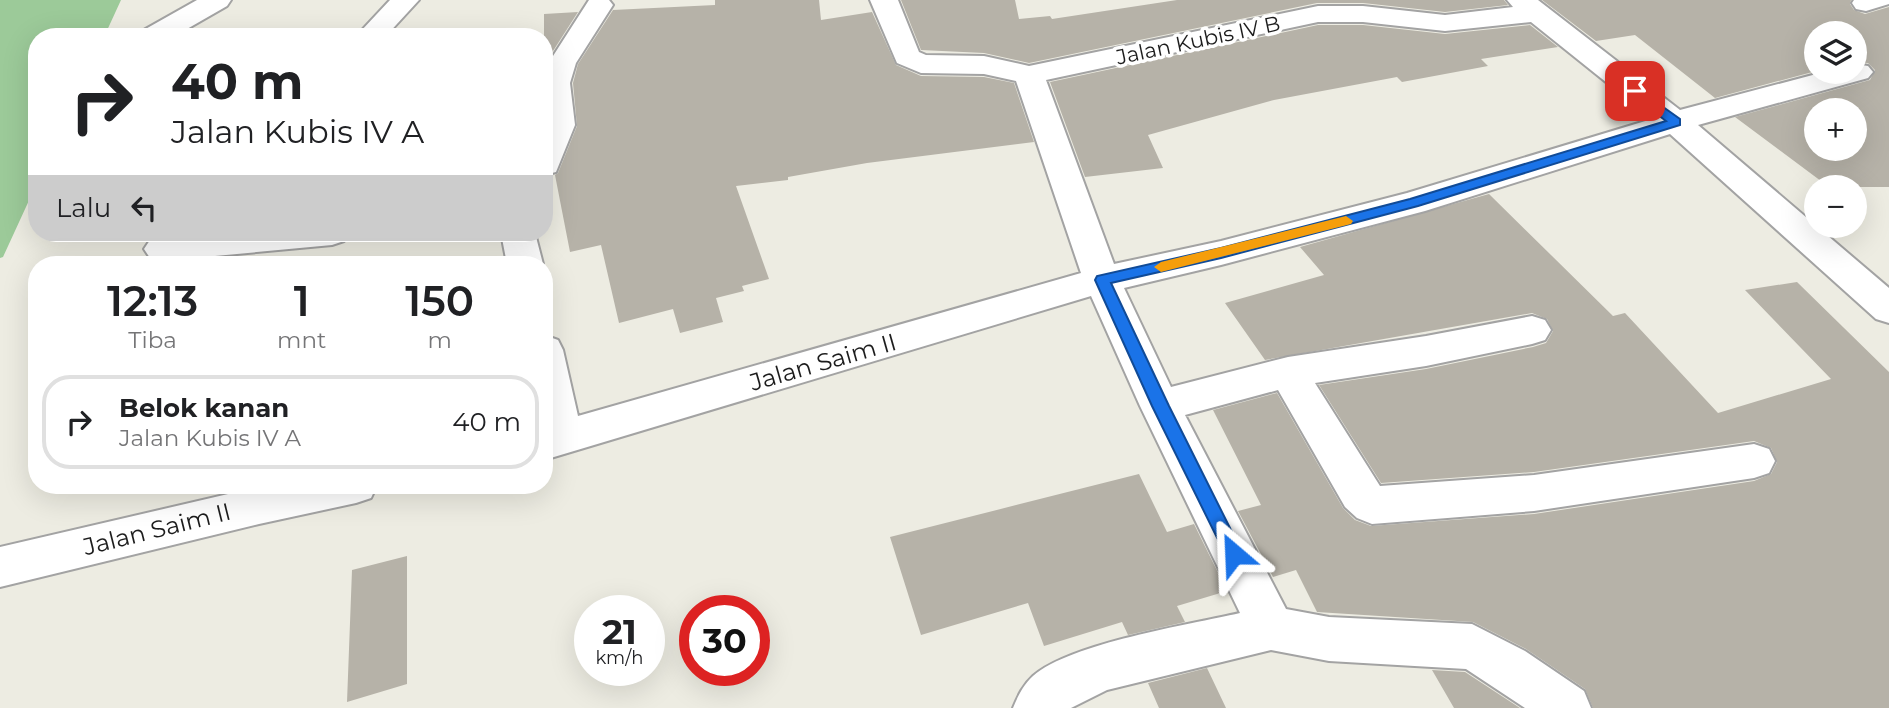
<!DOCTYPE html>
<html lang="id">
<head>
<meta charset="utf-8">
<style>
  body { margin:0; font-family:Montserrat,sans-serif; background:#f2f2f2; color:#202124; height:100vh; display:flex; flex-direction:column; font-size:26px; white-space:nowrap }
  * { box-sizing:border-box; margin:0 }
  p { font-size:23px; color:#757577 }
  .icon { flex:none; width:38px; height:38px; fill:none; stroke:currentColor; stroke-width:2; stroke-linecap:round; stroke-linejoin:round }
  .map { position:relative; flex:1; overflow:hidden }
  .drawer { position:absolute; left:28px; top:256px; width:525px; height:238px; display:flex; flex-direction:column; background:#fff; border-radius:28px; box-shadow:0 7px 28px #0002 }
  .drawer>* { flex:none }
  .banner { position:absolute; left:28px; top:28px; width:525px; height:214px; border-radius:28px; box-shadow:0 7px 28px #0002; background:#fff; color:#202124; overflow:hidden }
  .buttons { position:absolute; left:1804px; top:21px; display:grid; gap:14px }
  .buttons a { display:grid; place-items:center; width:63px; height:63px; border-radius:50%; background:#fff; box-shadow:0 7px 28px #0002; font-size:35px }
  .speed { position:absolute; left:574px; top:595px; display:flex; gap:14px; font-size:35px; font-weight:700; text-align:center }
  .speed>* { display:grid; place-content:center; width:91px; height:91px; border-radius:50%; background:#fff; box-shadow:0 7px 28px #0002; line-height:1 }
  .speed small { font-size:18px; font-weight:400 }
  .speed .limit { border:10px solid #d22; background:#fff; color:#111 }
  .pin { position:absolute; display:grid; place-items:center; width:60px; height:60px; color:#fff; margin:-30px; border-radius:14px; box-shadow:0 4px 10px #0006 }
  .me { position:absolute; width:77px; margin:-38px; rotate:334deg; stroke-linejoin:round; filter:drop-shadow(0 0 5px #0008) }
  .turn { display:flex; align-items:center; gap:24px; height:147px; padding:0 28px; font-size:32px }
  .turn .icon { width:91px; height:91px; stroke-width:2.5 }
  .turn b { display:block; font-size:49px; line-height:60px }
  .then { display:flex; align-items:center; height:66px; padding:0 28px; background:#0003; gap:14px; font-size:26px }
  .eta { display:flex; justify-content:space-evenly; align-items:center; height:119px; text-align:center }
  .eta b { font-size:42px; font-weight:600; line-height:49px }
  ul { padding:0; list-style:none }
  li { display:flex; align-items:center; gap:21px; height:94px; margin:0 14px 10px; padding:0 14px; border:4px solid #e0e0e0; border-radius:28px }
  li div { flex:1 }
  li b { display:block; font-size:26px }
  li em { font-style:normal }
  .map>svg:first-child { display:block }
</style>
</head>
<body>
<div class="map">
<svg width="1889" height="708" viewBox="0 0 1889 708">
  <rect width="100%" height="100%" fill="#edece2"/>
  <path fill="#9cca99" d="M0,0H121L104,37H37V183L3,257L0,258Z"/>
  <path fill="#b6b2a8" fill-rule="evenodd" d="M715,0H819L821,20L872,12L896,65L921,76L984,77L1014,83L1034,142L867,163L788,177V180L736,186L769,279L742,286L744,291L716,298L723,322L680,333L673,309L619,323L601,245L570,252L555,175L558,173L577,126L573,83L578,64L613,10L715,5Z
    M901,0H1015L1019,19L1050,16L1052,19L1177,0H1504L1508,5L1445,12L1363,3H1317L1029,63L984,53L921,50Z
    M1542,0H1851L1850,4L1854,10L1865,14L1889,7V187H1829L1735,117L1870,80L1875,70L1868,63L1855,62V33H1816V71L1715,98L1635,35L1596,41ZM1816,110H1855V149H1816Z
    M578,12L544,65V14Z
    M1318,25H1363L1445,34L1530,25L1558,47L1481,59L1488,66L1402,82L1397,77L1274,100L1148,135L1163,168L1085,177L1050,82Z
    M1489,194L1613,316L1625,313L1718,413L1831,379L1745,290L1797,282L1889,372V708H1593L1585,689L1526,649L1473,622L1317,612L1296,570L1273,577L1238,511L1261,505L1213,410L1277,393L1343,508L1355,520L1371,526L1534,514L1754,481L1771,474L1777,462L1771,448L1754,441L1534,472L1381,483L1319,385L1426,369L1533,347L1546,343L1553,331L1547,319L1532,313L1265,360L1225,303L1324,275L1300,247Z
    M1139,474L1167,532L1194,524L1227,591L1177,606L1185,622L1128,635L1122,622L1044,646L1028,603L921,635L890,537Z
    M407,556V684L347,702L352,570Z
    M1207,668L1226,708H1159L1148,683Z
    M1432,670L1465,672L1520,708H1454Z"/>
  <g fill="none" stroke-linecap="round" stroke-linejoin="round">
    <defs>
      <path id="minor" d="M197,0H231L227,6L173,37H138L142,31Z
        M390,0H419L385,37H365L361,31Z
        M589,0H609L613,5L576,63L570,83L575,125L556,172L544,175V70Z
        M870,0H898L919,52L926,55L984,56L1029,66L1318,6H1363L1445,15L1513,7L1507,0H1538L1680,110L1824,72H1855V64L1868,66L1873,72L1868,78L1698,125L1889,288V323L1876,319L1670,134L1425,211L1221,265L1124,288L1171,387L1288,357L1426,336L1532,316L1545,320L1551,330L1545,340L1532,344L1426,366L1315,383L1380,486L1534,475L1754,444L1769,449L1775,461L1769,473L1754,478L1534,511L1372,524L1357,518L1345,507L1278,390L1185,415L1286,609L1329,617L1472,624L1525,651L1584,691L1591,708H1525L1466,669L1329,661L1271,650L1107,690L1071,708H1013C1018,696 1023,685 1033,676C1071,643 1188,625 1240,613L1140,406L1091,296L544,460V335L558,340L563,350L578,416L1081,273L1016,81L984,74L921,73L897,63ZM1318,22H1363L1445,31L1531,22L1652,119L1407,193L1221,241L1114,264L1046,80Z
        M1854,0H1889V4L1866,11L1856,9L1852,3Z
        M205,233H349L344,241L332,245L162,261L150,258L144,249L150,240Z
        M501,233H535L543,264H507Z
        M267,485H377L371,498L356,503L259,524L0,587V547Z"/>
    </defs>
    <use href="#minor" stroke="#a3a3a3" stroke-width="4"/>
    <use href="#minor" fill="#fff" fill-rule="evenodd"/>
  </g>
  <path fill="#1a73e8" stroke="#114b97" stroke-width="2" d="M1635,87L1680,119V125L1418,206L1221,258L1111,283L1169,406L1243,554L1241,560L1234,562L1228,560L1152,406L1095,280L1097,276L1221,248L1410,199L1666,121L1631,94V88Z"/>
  <path fill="#f59e0b" d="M1346,216L1353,221L1351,224L1161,272L1154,267L1161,262Z"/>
  <g text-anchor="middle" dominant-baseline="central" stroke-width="7" stroke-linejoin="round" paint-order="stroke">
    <g font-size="21" fill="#1c1c1c" stroke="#fff">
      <text transform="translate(1198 40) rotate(-12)">Jalan Kubis IV B</text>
    </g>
    <g font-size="24" fill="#1c1c1c" stroke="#fff">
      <text transform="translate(823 362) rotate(-16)">Jalan Saim II</text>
      <text transform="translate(157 529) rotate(-14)">Jalan Saim II</text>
    </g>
  </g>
</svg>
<div class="buttons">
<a><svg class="icon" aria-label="layers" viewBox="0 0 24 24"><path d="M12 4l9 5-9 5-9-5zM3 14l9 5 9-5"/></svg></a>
<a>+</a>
<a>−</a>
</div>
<div class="speed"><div>21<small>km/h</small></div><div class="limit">30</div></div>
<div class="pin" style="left:1635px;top:91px;background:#d93025"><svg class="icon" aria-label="arrive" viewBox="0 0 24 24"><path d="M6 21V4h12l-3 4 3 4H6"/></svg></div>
<svg class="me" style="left:1234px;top:554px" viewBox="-20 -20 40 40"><path d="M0-17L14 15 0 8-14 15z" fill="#1a73e8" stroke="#fff" stroke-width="4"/></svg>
<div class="banner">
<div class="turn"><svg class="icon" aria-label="right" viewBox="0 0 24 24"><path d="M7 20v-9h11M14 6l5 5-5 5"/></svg><div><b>40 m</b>Jalan Kubis IV A</div></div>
<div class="then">Lalu<svg class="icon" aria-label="left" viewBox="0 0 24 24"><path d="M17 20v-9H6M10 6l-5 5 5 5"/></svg></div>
</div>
<section class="drawer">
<div class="eta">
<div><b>12:13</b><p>Tiba</p></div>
<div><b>1</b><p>mnt</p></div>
<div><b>150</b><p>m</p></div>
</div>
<ul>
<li><svg class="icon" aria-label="right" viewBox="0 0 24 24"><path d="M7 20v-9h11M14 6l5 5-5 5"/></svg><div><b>Belok kanan</b><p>Jalan Kubis IV A</p></div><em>40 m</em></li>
</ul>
</section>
</div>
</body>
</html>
